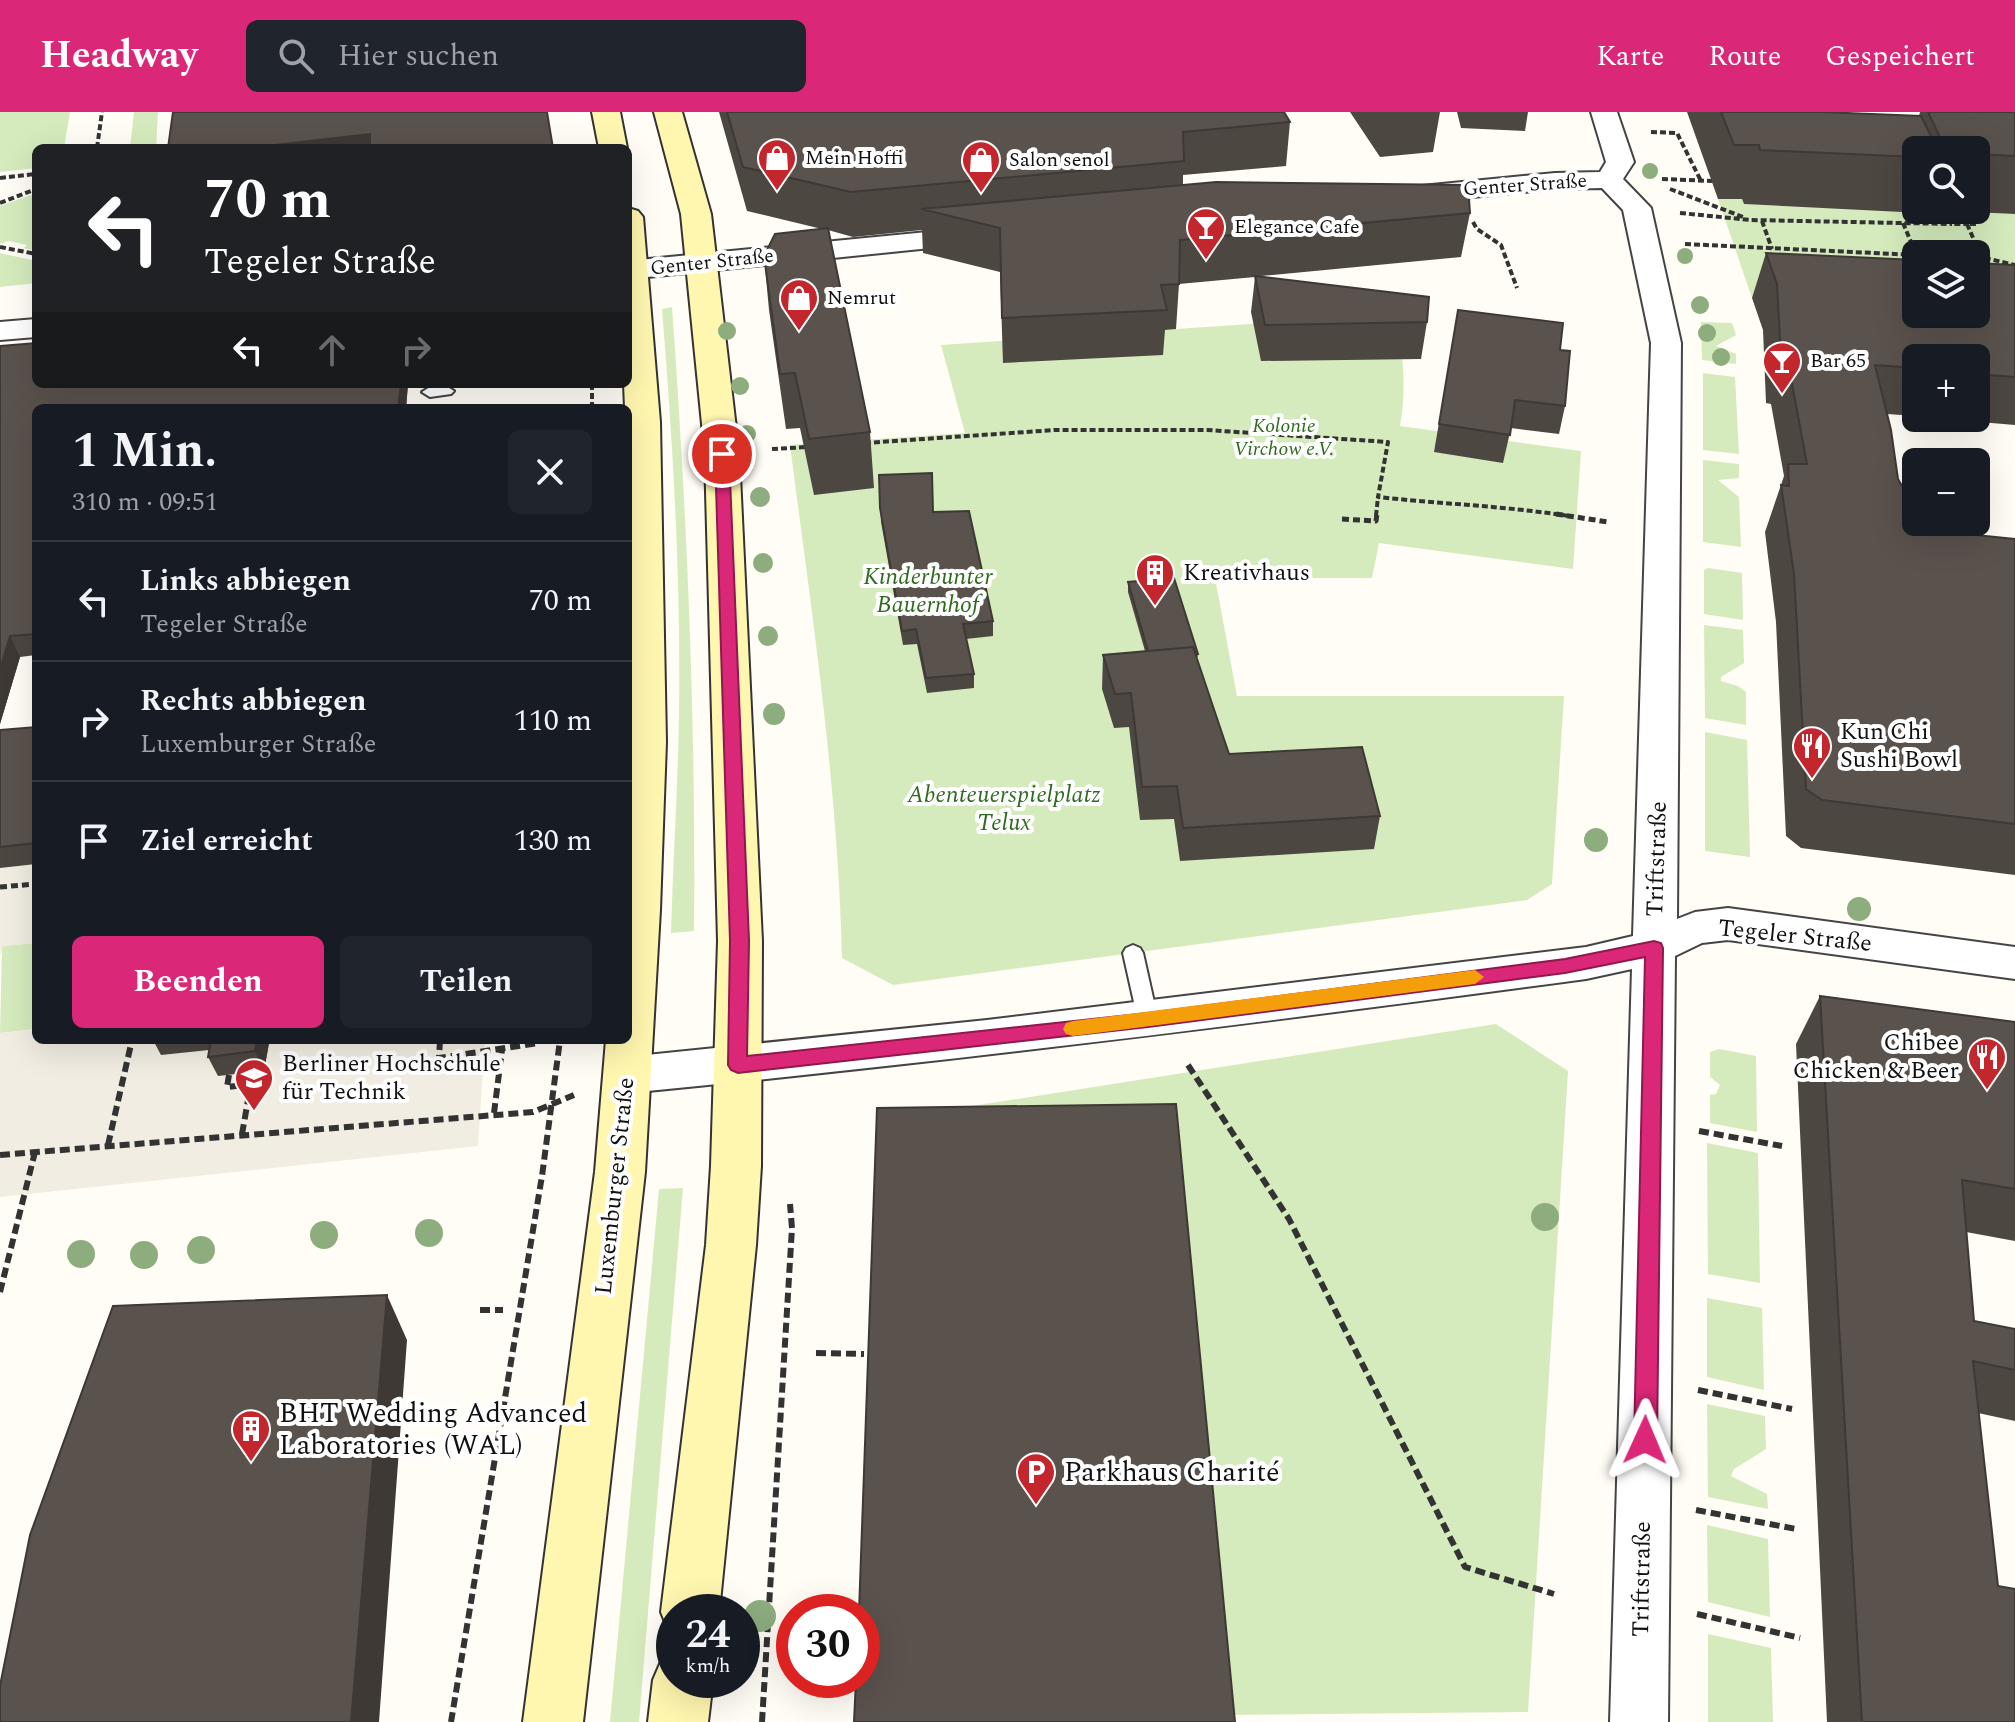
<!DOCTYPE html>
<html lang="de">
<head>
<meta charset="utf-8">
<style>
  body { margin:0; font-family:Spectral,serif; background:#20242c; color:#f1f3f6; height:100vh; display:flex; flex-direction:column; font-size:30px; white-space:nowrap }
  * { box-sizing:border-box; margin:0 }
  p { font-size:26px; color:#9ea1a6 }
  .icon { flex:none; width:44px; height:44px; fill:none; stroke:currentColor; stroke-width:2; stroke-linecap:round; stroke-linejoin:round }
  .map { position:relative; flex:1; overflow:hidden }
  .details { position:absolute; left:32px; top:292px; width:600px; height:640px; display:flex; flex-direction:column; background:#171b24; border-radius:12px; box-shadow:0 8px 32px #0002 }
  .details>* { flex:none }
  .banner { position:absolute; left:32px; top:32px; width:600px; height:244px; border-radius:12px; box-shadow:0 8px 32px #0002; background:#202124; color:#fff; overflow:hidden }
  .tools { position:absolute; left:1902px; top:24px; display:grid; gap:16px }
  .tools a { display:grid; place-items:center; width:88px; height:88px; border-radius:12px; background:#171b24; box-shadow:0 8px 32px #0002; font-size:40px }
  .speed { position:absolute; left:656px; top:1482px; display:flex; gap:16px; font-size:40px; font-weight:700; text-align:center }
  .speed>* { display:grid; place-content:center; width:104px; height:104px; border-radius:50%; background:#171b24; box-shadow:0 8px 32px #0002; line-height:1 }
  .speed small { font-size:20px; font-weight:400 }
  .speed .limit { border:12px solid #d22; background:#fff; color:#111 }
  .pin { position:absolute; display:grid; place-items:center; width:68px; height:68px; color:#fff; margin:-34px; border:4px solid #fff; border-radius:50%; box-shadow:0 2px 8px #0007 }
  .me { position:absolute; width:88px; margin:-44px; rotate:1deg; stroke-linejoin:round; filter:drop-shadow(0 0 6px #0008) }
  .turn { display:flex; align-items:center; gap:28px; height:168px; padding:0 40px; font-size:36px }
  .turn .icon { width:104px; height:104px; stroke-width:2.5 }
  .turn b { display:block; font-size:56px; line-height:68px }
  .lanes { display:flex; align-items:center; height:76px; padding:0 40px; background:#0003; justify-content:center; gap:40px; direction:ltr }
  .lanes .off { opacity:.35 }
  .round { display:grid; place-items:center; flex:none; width:84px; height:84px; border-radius:12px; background:#20242c }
  .overview { display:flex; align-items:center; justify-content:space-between; height:136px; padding:0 40px }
  h1 { font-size:48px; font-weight:700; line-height:60px }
  .action { display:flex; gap:16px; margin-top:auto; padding:16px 40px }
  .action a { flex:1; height:92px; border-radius:12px; background:#db2777; color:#fff; font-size:32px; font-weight:700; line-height:92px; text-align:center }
  .action a+a { background:#20242c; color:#f1f3f6 }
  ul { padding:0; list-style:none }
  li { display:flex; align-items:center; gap:24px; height:120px; padding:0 40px; border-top:2px solid #363941 }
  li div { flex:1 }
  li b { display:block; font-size:30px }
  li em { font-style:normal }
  header { display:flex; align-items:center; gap:48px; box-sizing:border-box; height:112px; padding:0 40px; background:#db2777; color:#fff }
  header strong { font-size:38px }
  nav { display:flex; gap:44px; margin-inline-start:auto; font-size:28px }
  .search { width:560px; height:72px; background:#20242c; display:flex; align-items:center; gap:20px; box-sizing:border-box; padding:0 28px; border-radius:12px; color:#9ea1a6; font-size:30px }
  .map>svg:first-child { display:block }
</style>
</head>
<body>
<header>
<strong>Headway</strong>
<div class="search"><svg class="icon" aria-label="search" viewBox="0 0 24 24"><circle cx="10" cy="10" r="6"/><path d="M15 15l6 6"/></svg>Hier suchen</div>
<nav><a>Karte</a><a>Route</a><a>Gespeichert</a></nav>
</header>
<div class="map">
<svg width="2015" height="1610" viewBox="0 0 2015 1610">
  <rect width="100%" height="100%" fill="#fffdf5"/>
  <path fill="#d5ebbd" d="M0,0H70L64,36H36V56L0,60Z
    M134,0H158L156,36H124L130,35Z
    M36,81V139L24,136L27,133L9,129L0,132V94Z
    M1718,87H1742L1744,92L2015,102V199L1976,197V142H1916V194L1752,186Z
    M0,141L36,149V171L0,175Z
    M672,195C687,403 696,610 694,819L671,821C673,748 678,675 679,602C681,467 673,332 662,197Z
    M1395,202C1403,241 1407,274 1400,314L1581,339L1573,457L1379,431L1372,466H1215L1237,584H1564L1552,772L1527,788L893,873L842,846C838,674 812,503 790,333L965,321L941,233Z
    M1701,210L1732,211L1736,223L1716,234L1736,242V252L1702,248Z
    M1703,261L1735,265L1739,342L1703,338Z
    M1703,348L1739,352V366L1718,368L1739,385L1741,435L1703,430Z
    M1708,456L1742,461L1743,508L1704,502V458Z
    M1704,513L1743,518L1744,551L1721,565V569L1738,574L1746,580V613L1705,606Z
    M1705,620L1747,628L1750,745L1705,739Z
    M36,831V917L0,921L2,834Z
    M1496,912L1568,959L1528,1600L1225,1603L915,1003Z
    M1719,937L1756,944L1757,1020L1710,1011V983L1716,982L1720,973L1710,965V940Z
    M1707,1031L1758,1041L1760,1171L1708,1162Z
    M683,1076L639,1610H610L659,1077Z
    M1707,1186L1762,1196L1764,1278L1707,1265Z
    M1707,1292L1765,1304L1766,1337L1734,1357L1731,1364L1767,1382L1768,1397L1708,1385Z
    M1707,1413L1768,1427L1770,1505L1708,1490Z
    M1708,1522L1771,1536L1773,1610H1708Z"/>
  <path fill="#f1ede2" d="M36,752V831L3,834L0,843V756Z
    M36,917V928H164L222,937L264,958L269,931L298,928H485L478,1034L0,1085V921Z"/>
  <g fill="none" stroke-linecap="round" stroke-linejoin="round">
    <defs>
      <path id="lane" d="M446,274L454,279L451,282L430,285L422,280L430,275Z
        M1133,833L1140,836L1143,841L1158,908L1155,914H1141L1138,908L1123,841L1126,836Z"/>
      <path id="street" d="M1591,0H1617L1634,50L1623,67L1651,96L1681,231L1677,807L1695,800L1728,796L2015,835V867L1728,828L1702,831L1675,844L1668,1610H1610L1632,857L1586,867C1267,910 948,950 627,981L611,976L604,963L611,950L627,945L987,908L1586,835L1633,824L1651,231L1623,98L1602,76L1555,77L1411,91L1401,89L1397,83L1401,77L1411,75L1555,61L1600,60L1606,50Z
        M979,115L989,118L993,124L989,130L628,167V149Z
        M36,207V225L0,228V210Z"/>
      <path id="secondary" d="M592,0H620L627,36H599Z
        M654,0H682L711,102L739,342L762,829L761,1054L756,1133L719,1500H674V1522L669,1520L661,1500L706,1133L711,1054L718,829L705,342L681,102Z
        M628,96L638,99L643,105L660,310L666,630L660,798L645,1060L583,1610H523L595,1060L606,928H628V296H625L624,272H628Z
        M674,1542V1568H713L708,1610H648L653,1568L662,1547Z"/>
    </defs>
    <use href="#lane" stroke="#444" stroke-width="4"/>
    <use href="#street" stroke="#444" stroke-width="4"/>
    <use href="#secondary" stroke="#333" stroke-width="4"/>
    <path stroke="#333" stroke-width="4" stroke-dasharray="6 3" stroke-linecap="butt" d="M1651,20L1677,21L1701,69
      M97,36L102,0
      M0,66L36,62
      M1662,67L1712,69
      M1670,77L1743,105
      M0,91L36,77
      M1945,98L1952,112H1967
      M1680,101L1751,108L1952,112
      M1762,109L1772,137
      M1473,110L1477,117L1501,133L1517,176
      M1903,111L1916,142
      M1976,112H1967L1981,144
      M1685,132L1916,143
      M0,135L36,142
      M1976,144L2015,153
      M592,272V296
      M865,331L1055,318H1207L1388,330L1378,385C1442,392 1505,394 1569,404
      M772,337L807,335
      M1376,404L1378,385"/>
    <path stroke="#333" stroke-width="5" stroke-dasharray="7 4" stroke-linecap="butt" d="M1556,402L1608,410
      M1342,407L1376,409L1377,402
      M0,775L36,772"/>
    <path stroke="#333" stroke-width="6" stroke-dasharray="10 5" stroke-linecap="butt" d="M440,928L439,946L539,931
      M1188,953L1289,1107L1465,1455L1554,1482
      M229,963L227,975L251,972
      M494,1001L502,938
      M1699,1019L1782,1034
      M242,1022L253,960
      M108,1033L132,928
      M0,1043L533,1000L574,983
      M0,1180L35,1040
      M480,1198H503
      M816,1241L864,1242
      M1698,1278L1792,1297
      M1696,1398L1796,1417
      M1697,1502L1800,1526
      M451,1610L542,1064L560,928
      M762,1610L792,1116L790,1092"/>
    <use href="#lane" fill="#fff" fill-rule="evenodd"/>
    <use href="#street" fill="#fff" fill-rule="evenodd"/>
    <use href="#secondary" fill="#fff6b0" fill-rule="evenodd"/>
  </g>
  <g fill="#8dad7f">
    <circle cx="1650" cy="59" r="8"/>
    <circle cx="1685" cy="144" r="8"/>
    <circle cx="1700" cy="193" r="9"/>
    <circle cx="727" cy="219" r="9"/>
    <circle cx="1707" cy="221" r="9"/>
    <circle cx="1721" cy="245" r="9"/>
    <circle cx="740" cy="274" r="9"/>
    <circle cx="747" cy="322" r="9"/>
    <circle cx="760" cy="385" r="10"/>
    <circle cx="763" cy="451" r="10"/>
    <circle cx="768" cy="524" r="10"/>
    <circle cx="774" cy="602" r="11"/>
    <circle cx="1596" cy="728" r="12"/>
    <circle cx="1859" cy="797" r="12"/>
    <circle cx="1545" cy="1105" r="14"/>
    <circle cx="429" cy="1121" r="14"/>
    <circle cx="324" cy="1123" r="14"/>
    <circle cx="201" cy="1138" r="14"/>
    <circle cx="81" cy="1142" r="14"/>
    <circle cx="144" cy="1143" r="14"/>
    <circle cx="760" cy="1504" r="16"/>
  </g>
  <path fill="#4d4742" d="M719,0H1284L1290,10L1286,54L1183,63V73L1470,101L1461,145L1261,164L1427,210L1421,247L1261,249L1251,200L1255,165L1179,172L1176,217L1165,218L1163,243L1003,251L1000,160L923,141L922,118L853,125L828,118L870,320L874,376L814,383L800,316L786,317L769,198L764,144L822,117L747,99Z
    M1350,0H1440L1433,40L1380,45Z
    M1457,0H1528L1525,19L1461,16Z
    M1687,0H1822L1919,4L1920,0H2015V102L1926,98H1976V38H1916V98H1923L1922,101L1744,92L1742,87H1718Z
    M1766,141L2015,153V313L1933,306H1976V246H1916V304L1887,302L1898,367L1927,418L2015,427V763L1801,736L1786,724L1776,510L1765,420L1784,364L1771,292L1766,291L1763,218L1752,186Z
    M1458,198L1560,238L1565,294L1559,322L1511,316L1503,351L1434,340Z
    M0,234L36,272H408L406,296H36V543L20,545L0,612Z
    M879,363L933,400L993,509V524L966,527L974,562V576L927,581L917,532L903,533L881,410Z
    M1128,470L1198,542L1197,547L1229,642L1380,704L1374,737L1180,749L1174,707L1140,708L1129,615L1114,616L1102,577L1103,543L1145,539L1128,480Z
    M36,615V752L0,756V618Z
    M1820,884L2015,910V1129L1966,1120L1974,1209L2015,1258V1309L1978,1301L1998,1474L2015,1610H1827L1796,932Z
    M153,928H298L269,931L264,959L218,964L208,945L209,938L161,943Z"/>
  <path fill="#3f3936" d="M370,22L373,36H274L275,33Z
    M401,272H408L406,296H398Z
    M10,524L20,545L0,612V557Z
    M257,928H267L269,931L264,959L255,939Z
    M387,1183L407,1228L379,1610H351Z"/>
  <path fill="#5a524d" stroke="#3f3936" stroke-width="2" d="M173,0H547L553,36H370V22L275,33L274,36H168Z
    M727,0H1284L1290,10L1183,20L1184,49L851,80L743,55Z
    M1721,0H1822L1921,4L1938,38H1916V45L1760,38L1759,33H1734Z
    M1928,0H2015V44L1976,42V38H1946Z
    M1216,70L1468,73L1470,101L1180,128L1179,172L1161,173L1167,198L1002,206L1000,116L921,97Z
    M828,116L870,320L809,327L795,261L780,262L764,144L775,122Z
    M1766,141L1916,148V202H1976V151L2015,153V265L1976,262V246H1916V256L1875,253L1891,318L1898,367L1916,398V410H1922L1927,418L2015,427V712L1822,688L1806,677L1794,462L1781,373L1789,374L1788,352H1807L1787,245H1781L1777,172Z
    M1255,164L1429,185L1427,210L1265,213Z
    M1458,198L1563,211L1560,238L1570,239L1565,294L1515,288L1510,323L1439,312Z
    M36,231V272H401L398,296H36V522L10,524L0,557V234Z
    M932,361L933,400L969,399L993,509L963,512L974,562L926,566L916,517L902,519L880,396L879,363Z
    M1174,466L1198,542H1196L1193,535L1148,539L1128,470Z
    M1193,535L1229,642L1362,635L1380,704L1183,716L1177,674L1142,675L1131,581L1115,582L1103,543Z
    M36,615V731L0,735V618Z
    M1820,884L2015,910V1077L1962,1068L1974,1209L2015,1217V1258L1973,1249L1998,1474L2015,1477V1610H1862Z
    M211,928H257L255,939L208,945Z
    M1176,992L1235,1610H854L856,1568H862V1500H859L877,996Z
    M387,1183L351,1610H0V1574L30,1423L113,1194Z"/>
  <path fill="#db2777" stroke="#8e194d" stroke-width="2" d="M722,338L729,342L749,829L747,944L1148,901L1565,847L1654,829L1661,831L1663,836L1657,1328L1653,1335L1645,1338L1637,1335L1634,1328L1645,845L1565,861L1148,915L738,961L731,958L728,953L730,829L715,342Z"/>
  <path fill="#f59e0b" d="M1475,858L1484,865L1475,872L1073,924L1066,922L1063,917L1066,911L1073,909Z"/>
  <defs>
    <symbol id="shop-pin" viewBox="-11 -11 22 30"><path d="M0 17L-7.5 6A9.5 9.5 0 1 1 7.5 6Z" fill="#c4262e" stroke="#fff"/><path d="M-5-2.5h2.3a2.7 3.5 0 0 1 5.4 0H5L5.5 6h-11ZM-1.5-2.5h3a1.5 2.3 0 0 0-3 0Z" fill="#fff"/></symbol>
    <symbol id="bar-pin" viewBox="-11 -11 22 30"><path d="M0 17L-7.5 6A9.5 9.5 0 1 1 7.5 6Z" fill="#c4262e" stroke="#fff"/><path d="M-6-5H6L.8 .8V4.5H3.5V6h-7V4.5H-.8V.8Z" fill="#fff"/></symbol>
    <symbol id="building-pin" viewBox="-11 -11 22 30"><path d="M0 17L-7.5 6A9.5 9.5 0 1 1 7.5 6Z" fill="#c4262e" stroke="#fff"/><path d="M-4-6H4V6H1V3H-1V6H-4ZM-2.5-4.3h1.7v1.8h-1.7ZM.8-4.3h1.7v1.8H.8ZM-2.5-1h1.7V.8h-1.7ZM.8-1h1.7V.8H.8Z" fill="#fff"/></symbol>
    <symbol id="restaurant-pin" viewBox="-11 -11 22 30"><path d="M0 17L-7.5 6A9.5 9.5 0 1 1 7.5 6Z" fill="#c4262e" stroke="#fff"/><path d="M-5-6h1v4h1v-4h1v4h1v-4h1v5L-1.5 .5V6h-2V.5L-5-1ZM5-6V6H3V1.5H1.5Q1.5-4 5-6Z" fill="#fff"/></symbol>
    <symbol id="university-pin" viewBox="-11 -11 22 30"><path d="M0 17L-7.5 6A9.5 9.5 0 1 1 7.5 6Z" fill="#c4262e" stroke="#fff"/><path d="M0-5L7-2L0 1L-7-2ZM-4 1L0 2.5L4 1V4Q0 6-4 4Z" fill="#fff"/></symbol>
    <symbol id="parking-pin" viewBox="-11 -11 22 30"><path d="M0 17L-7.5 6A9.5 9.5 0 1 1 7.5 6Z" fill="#c4262e" stroke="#fff"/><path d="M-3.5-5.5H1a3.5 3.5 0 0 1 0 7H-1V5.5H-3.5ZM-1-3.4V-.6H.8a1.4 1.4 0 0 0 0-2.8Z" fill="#fff"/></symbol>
  </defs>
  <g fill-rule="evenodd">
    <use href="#shop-pin" x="755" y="24" width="44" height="60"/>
    <use href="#shop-pin" x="959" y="26" width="44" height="60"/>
    <use href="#bar-pin" x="1184" y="93" width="44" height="60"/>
    <use href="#shop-pin" x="777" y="164" width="44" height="60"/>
    <use href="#bar-pin" x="1760" y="227" width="44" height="60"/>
    <use href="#building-pin" x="1133" y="439" width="44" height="60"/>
    <use href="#restaurant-pin" x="1790" y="612" width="44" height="60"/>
    <use href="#restaurant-pin" x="1965" y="923" width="44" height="60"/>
    <use href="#university-pin" x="232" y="944" width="44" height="60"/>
    <use href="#building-pin" x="229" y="1295" width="44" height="60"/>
    <use href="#parking-pin" x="1014" y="1338" width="44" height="60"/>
  </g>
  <g text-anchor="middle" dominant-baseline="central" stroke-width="8" stroke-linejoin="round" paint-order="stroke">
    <g font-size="20" fill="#111" stroke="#fff" text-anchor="start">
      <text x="805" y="46">Mein Hoffi</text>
      <text x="1009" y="48">Salon senol</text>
      <text x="1234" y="115">Elegance Cafe</text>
      <text x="827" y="186">Nemrut</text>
      <text x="1810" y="249">Bar 65</text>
    </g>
    <g font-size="20" fill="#111" stroke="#fff">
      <text transform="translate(1525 73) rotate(-4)">Genter Straße</text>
      <text transform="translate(712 150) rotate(-6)">Genter Straße</text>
    </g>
    <g font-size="20" font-style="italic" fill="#2f6b1f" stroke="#fff">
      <text x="1284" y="314">Kolonie<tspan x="1284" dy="23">Virchow e.V.</tspan></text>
    </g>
    <g font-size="24" fill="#111" stroke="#fff" text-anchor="start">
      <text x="1183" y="461">Kreativhaus</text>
      <text x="1840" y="620">Kun Chi<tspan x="1840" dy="28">Sushi Bowl</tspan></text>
      <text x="1959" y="931" text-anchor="end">Chibee<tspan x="1959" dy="28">Chicken &amp; Beer</tspan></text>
      <text x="282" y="952">Berliner Hochschule<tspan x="282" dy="28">für Technik</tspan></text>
    </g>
    <g font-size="24" font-style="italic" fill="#2f6b1f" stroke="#fff">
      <text x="928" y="465">Kinderbunter<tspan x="928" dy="28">Bauernhof</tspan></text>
      <text x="1004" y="683">Abenteuerspielplatz<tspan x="1004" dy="28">Telux</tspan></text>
    </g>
    <g font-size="24" fill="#111" stroke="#fff">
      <text transform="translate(1657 747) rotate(-88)">Triftstraße</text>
      <text transform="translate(1795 824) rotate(6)">Tegeler Straße</text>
      <text transform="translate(615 1074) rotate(-84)">Luxemburger Straße</text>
      <text transform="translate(1642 1467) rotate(-89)">Triftstraße</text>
    </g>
    <g font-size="28" fill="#111" stroke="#fff" text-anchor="start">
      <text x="279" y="1301">BHT Wedding Advanced<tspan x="279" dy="32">Laboratories (WAL)</tspan></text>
      <text x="1064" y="1360">Parkhaus Charité</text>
    </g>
  </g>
</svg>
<div class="tools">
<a><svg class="icon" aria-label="search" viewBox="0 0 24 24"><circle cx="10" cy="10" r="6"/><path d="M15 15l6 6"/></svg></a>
<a><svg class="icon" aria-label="layers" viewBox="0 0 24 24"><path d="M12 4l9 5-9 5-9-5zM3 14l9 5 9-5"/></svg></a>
<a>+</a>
<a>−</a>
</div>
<div class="speed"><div>24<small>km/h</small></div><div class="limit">30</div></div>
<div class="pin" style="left:722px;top:342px;background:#d93025"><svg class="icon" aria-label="arrive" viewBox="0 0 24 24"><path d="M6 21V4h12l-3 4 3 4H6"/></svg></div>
<svg class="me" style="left:1645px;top:1328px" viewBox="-20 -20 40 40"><path d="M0-17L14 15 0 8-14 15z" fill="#db2777" stroke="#fff" stroke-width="4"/></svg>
<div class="banner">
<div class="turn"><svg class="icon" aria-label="left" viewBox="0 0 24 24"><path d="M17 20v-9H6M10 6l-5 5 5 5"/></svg><div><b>70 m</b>Tegeler Straße</div></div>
<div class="lanes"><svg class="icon" aria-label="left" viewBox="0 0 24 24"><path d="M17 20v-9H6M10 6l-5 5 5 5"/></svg><svg class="icon off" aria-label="ahead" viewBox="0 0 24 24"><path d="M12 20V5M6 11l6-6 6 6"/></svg><svg class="icon off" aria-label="right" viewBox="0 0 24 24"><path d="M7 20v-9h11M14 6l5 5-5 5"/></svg></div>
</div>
<section class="details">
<div class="overview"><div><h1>1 Min.</h1><p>310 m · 09:51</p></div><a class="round"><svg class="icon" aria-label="close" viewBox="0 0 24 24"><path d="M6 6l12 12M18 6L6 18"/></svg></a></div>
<ul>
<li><svg class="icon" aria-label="left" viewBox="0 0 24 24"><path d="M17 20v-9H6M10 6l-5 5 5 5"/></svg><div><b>Links abbiegen</b><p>Tegeler Straße</p></div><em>70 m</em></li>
<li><svg class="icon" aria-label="right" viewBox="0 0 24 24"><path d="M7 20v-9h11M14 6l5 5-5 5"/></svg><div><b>Rechts abbiegen</b><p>Luxemburger Straße</p></div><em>110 m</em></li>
<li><svg class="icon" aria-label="arrive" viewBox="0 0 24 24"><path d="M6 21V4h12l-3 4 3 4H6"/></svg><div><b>Ziel erreicht</b></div><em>130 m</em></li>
</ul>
<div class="action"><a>Beenden</a><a>Teilen</a></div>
</section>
</div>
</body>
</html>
